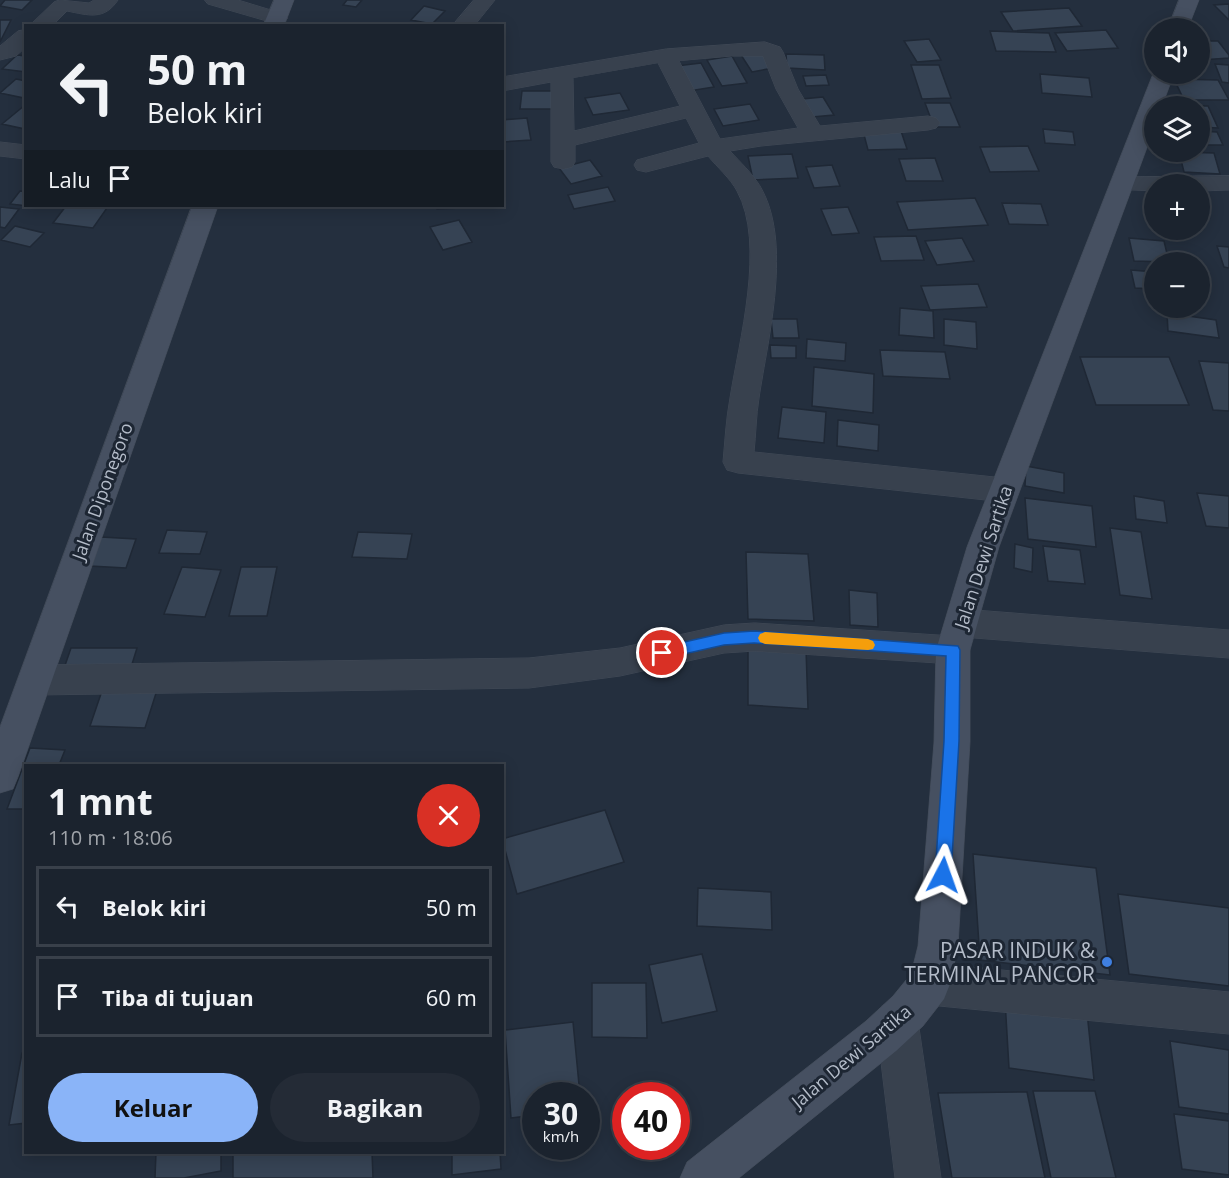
<!DOCTYPE html>
<html lang="id">
<head>
<meta charset="utf-8">
<style>
  body { margin:0; font-family:"Open Sans",sans-serif; background:#242b36; color:#f1f3f6; height:100vh; display:flex; flex-direction:column; font-size:22px; white-space:nowrap }
  * { box-sizing:border-box; margin:0 }
  p { font-size:20px; color:#a0a4aa }
  .icon { flex:none; width:33px; height:33px; fill:none; stroke:currentColor; stroke-width:2; stroke-linecap:round; stroke-linejoin:round }
  .map { position:relative; flex:1; overflow:hidden }
  .panel { position:absolute; left:24px; top:764px; width:480px; height:390px; display:flex; flex-direction:column; background:#1b232e; border-radius:0px; box-shadow:0 3px 15px #0003,0 0 0 2px #39404a }
  .panel>* { flex:none }
  .hud { position:absolute; left:24px; top:24px; width:480px; height:183px; border-radius:0px; box-shadow:0 3px 15px #0003,0 0 0 2px #39404a; background:#1b232e; color:#f1f3f6; overflow:hidden }
  .buttons { position:absolute; left:1144px; top:18px; display:grid; gap:12px }
  .buttons a { display:grid; place-items:center; width:66px; height:66px; border-radius:50%; background:#1b232e; box-shadow:0 3px 15px #0003,0 0 0 2px #39404a; font-size:30px }
  .speed { position:absolute; left:522px; top:1082px; display:flex; gap:12px; font-size:30px; font-weight:700; text-align:center }
  .speed>* { display:grid; place-content:center; width:78px; height:78px; border-radius:50%; background:#1b232e; box-shadow:0 3px 15px #0003,0 0 0 2px #39404a; line-height:1 }
  .speed small { font-size:15px; font-weight:400 }
  .speed .limit { border:9px solid #d22; background:#fff; color:#111 }
  .pin { position:absolute; display:grid; place-items:center; width:51px; height:51px; color:#fff; margin:-26px; border:3px solid #fff; border-radius:50%; box-shadow:0 2px 6px #0007 }
  .me { position:absolute; width:66px; margin:-33px; rotate:4deg; stroke-linejoin:round; filter:drop-shadow(0 0 4px #0008) }
  .turn { display:flex; align-items:center; gap:21px; height:126px; padding:0 24px; font-size:27px }
  .turn .icon { width:78px; height:78px; stroke-width:2.5 }
  .turn b { display:block; font-size:42px; line-height:51px }
  .then { display:flex; align-items:center; height:57px; padding:0 24px; background:#0003; gap:12px; font-size:22px }
  .round { display:grid; place-items:center; flex:none; width:63px; height:63px; border-radius:32px; background:#242b36 }
  .summary { display:flex; align-items:center; justify-content:space-between; height:102px; padding:0 24px }
  h1 { font-size:36px; font-weight:700; line-height:45px }
  .action { display:flex; gap:12px; margin-top:auto; padding:12px 24px }
  .action a { flex:1; height:69px; border-radius:36px; background:#8ab4f8; color:#111; font-size:24px; font-weight:700; line-height:69px; text-align:center }
  .action a+a { background:#242b36; color:#f1f3f6 }
  ul { padding:0; list-style:none }
  li { display:flex; align-items:center; gap:18px; height:81px; margin:0 12px 9px; padding:0 12px; border:3px solid #39404a; border-radius:0px }
  li div { flex:1 }
  li b { display:block; font-size:22px }
  li em { font-style:normal }
  .map>svg:first-child { display:block }
</style>
</head>
<body>
<div class="map">
<svg width="1229" height="1178" viewBox="0 0 1229 1178">
  <rect width="100%" height="100%" fill="#242f3e"/>
  <path fill="#364354" stroke="#1f2835" stroke-width="1.5" d="M5,0H32L22,10L0,6Z
    M347,0H362L356,7L343,5Z
    M1229,4V20L1214,5Z
    M424,6L445,11L432,24L411,20Z
    M1069,8L1082,26L1013,31L1001,12Z
    M0,20H11L0,42Z
    M1106,30L1118,48L1067,51L1055,33Z
    M990,31L1049,33L1056,52L996,51Z
    M929,39L941,60L917,62L904,41Z
    M1200,41H1218L1229,55V58L1201,60Z
    M762,52L773,68L752,72L741,55Z
    M786,54L824,55L825,70L787,68Z
    M17,55L26,56V72L2,69Z
    M732,56L747,83L722,86L707,60Z
    M701,63L714,87L689,91L676,66Z
    M1215,64L1229,65V83L1222,82Z
    M911,65H939L951,98L922,99Z
    M1040,74L1089,78L1092,97L1042,93Z
    M826,75L829,85L806,86L803,76Z
    M16,79L26,81L24,98L0,93Z
    M1174,79L1218,80L1229,100H1184Z
    M522,91H558L556,109H520Z
    M620,93L629,110L593,115L585,98Z
    M823,97L834,115L812,117L802,99Z
    M925,103H950L960,127H934Z
    M750,104L759,120L723,126L714,109Z
    M25,105V129L2,124Z
    M1178,105L1208,106L1218,128L1200,127V106Z
    M527,118L531,140L502,142V120Z
    M1043,129L1073,132L1075,145L1045,143Z
    M863,131H901L907,149L868,150Z
    M1200,131L1217,132L1223,145H1200Z
    M1028,146L1039,171L990,172L980,147Z
    M1179,152L1214,153L1220,174L1184,172Z
    M792,154L798,178L753,180L748,156Z
    M935,158L943,181H906L899,159Z
    M590,160L602,176L571,184L559,168Z
    M832,165L840,186L814,188L806,167Z
    M608,187L615,201L574,209L568,195Z
    M20,191L26,192V206H28L10,204Z
    M975,198L988,225L908,230L897,202Z
    M1002,203L1041,204L1048,225L1009,224Z
    M66,206H81L107,208L93,228L53,223Z
    M437,206H462V208L437,209Z
    M0,207L19,209L5,228L0,227Z
    M848,207L859,233L832,235L821,209Z
    M459,220L472,242L443,250L430,227Z
    M15,226L44,233L30,247L1,240Z
    M916,236L924,260L881,261L874,237Z
    M962,238L974,261L937,265L925,241Z
    M1129,238L1164,241L1169,262L1134,261Z
    M1217,246L1229,247V268L1224,267Z
    M1131,270L1155,272V289L1135,288Z
    M978,284L987,307L930,310L921,286Z
    M900,308L933,311L934,338L899,335Z
    M1167,313L1216,320L1219,338L1168,331Z
    M771,319H797L799,338H773Z
    M944,319L976,322L977,349L944,345Z
    M807,339L846,343L845,361L806,358Z
    M770,345L796,346V358H771Z
    M880,350L945,352L950,379L883,376Z
    M1080,357H1169L1189,405H1096Z
    M1199,361L1229,363V411L1213,410Z
    M814,367L874,374L873,413L812,406Z
    M782,407L826,412L824,443L778,438Z
    M838,420L879,425L878,451L837,446Z
    M1026,466L1064,473V493L1025,486Z
    M1197,493L1229,496V528L1206,526Z
    M1134,496L1164,501L1167,523L1136,519Z
    M1025,498L1092,506L1096,547L1028,539Z
    M1110,528L1141,532L1152,599L1120,595Z
    M167,530L207,532L200,554L159,553Z
    M358,532L412,534L407,559L352,557Z
    M101,537L136,539L126,568L90,566Z
    M1015,544L1033,548L1032,572L1014,568Z
    M1043,546L1080,550L1085,584L1048,581Z
    M746,552L808,554L814,621L748,619Z
    M182,567L221,570L205,617L164,614Z
    M241,567H277L267,616H229Z
    M849,590L877,593L878,627L850,625Z
    M748,645L806,649L808,709L748,705Z
    M71,648H137L129,674H62Z
    M104,685L158,687L145,728L90,726Z
    M30,748L65,750L59,765H26V809H7Z
    M605,810L624,862L517,894L502,839Z
    M973,854L1096,868L1110,975L980,960Z
    M698,888L771,892L772,930L697,926Z
    M1118,894L1229,908V986L1129,974Z
    M702,954L717,1011L662,1023L649,965Z
    M592,983H646L647,1038L592,1037Z
    M1005,1000L1087,1012L1094,1080L1009,1068Z
    M573,1022L580,1095H536V1115L511,1118L505,1030Z
    M1170,1041L1229,1050V1114L1179,1107Z
    M26,1052V1123L9,1125L22,1053Z
    M1033,1091H1095L1116,1178H1051Z
    M1027,1092L1045,1178H952L938,1093Z
    M1174,1114L1229,1121V1175L1182,1169Z
    M156,1152H221V1171L184,1178H155Z
    M233,1152H372L373,1178H233Z
    M452,1152H500L501,1169L452,1175Z"/>
  <g fill="none" stroke-linecap="round" stroke-linejoin="round">
    <defs>
      <path id="street" d="M60,0L89,3L94,0H118C104,21 88,15 67,11L52,26H29L54,2Z
        M205,0H238L284,14L288,18L284,22L277,24L208,4Z
        M474,0H495L474,26H452Z
        M26,30V47L16,56L0,60V46L18,31Z
        M765,42L780,47L783,52L798,89L820,126L928,116L936,118L940,123L936,128L928,130L761,146L730,151C740,162 752,173 760,186C793,242 768,337 759,398C756,416 756,434 754,452L1004,478L1015,482L1019,490L1015,498L1004,502L738,473L727,470L723,462C725,441 726,419 730,398C739,341 766,244 737,191C730,178 717,167 708,156L646,172L637,170L634,165L637,160L699,143L686,118L575,145V162L572,167L563,169L554,167L551,162V82L502,91V77L666,49ZM732,56H763L776,89L798,128L720,139L679,61ZM658,63L680,106L574,131L573,78Z
        M0,142L26,145V159L0,156Z
        M1229,176V190L1200,191V184H1155V191L1113,189L1110,184L1113,179L1122,177Z
        M962,609L1229,630V658L962,637L950,633L945,623L950,613Z
        M755,623L953,636L965,640L970,650L965,660L953,664L755,651L724,653L620,676L529,688L35,695L23,690L18,680L23,670L35,665L529,658L620,648L724,625Z
        M929,963L1229,992V1034L929,1005L914,999L908,984L914,969Z
        M897,1000L912,1006L918,1021L941,1178H895L876,1021L882,1006Z"/>
      <path id="secondary" d="M274,0H294L284,26H263Z
        M1179,0H1199L1188,28H1168Z
        M1155,69V74H1174L1162,106H1155V126L999,547L970,650V742L958,946L950,984L944,999L923,1026L896,1051L739,1178H680L687,1162L866,1021L893,996L911,974L918,946L934,742L936,650L967,547Z
        M192,206H218L18,777L13,789L0,793V727Z"/>
    </defs>
    <use href="#street" stroke="#414a57" stroke-width="1"/>
    <use href="#secondary" stroke="#414a57" stroke-width="1"/>
    <use href="#street" fill="#38414e" fill-rule="evenodd"/>
    <use href="#secondary" fill="#465061" fill-rule="evenodd"/>
  </g>
  <path fill="#1a73e8" stroke="#114b97" stroke-width="1.5" d="M754,631L958,646L960,650L959,741L951,875L948,880L943,882L937,880L935,875L944,741L946,656L754,643L724,645L662,659L657,657L655,653L657,649L662,647L724,633Z"/>
  <path fill="#f59e0b" d="M765,632L868,639L873,641L875,645L873,649L868,650L765,644L760,642L758,638L760,634Z"/>
  <circle fill="#3f7fe0" stroke="#1d2633" stroke-width="2" cx="1107" cy="962" r="6"/>
  <g text-anchor="middle" dominant-baseline="central" stroke-width="6" stroke-linejoin="round" paint-order="stroke">
    <g font-size="18" fill="#b4bcc9" stroke="#1d2633">
      <text transform="translate(102 491) rotate(-70)">Jalan Diponegoro</text>
      <text transform="translate(983 557) rotate(-72)">Jalan Dewi Sartika</text>
      <text transform="translate(851 1056) rotate(-40)">Jalan Dewi Sartika</text>
    </g>
    <g font-size="21" fill="#b4bcc9" stroke="#1d2633" text-anchor="end">
      <text x="1095" y="950">PASAR INDUK &amp;<tspan x="1095" dy="24">TERMINAL PANCOR</tspan></text>
    </g>
  </g>
</svg>
<div class="buttons">
<a><svg class="icon" aria-label="sound" viewBox="0 0 24 24"><path d="M4 9h4l5-4v14l-5-4H4zM17 9q2 3 0 6"/></svg></a>
<a><svg class="icon" aria-label="layers" viewBox="0 0 24 24"><path d="M12 4l9 5-9 5-9-5zM3 14l9 5 9-5"/></svg></a>
<a>+</a>
<a>−</a>
</div>
<div class="speed"><div>30<small>km/h</small></div><div class="limit">40</div></div>
<div class="pin" style="left:662px;top:653px;background:#d93025"><svg class="icon" aria-label="arrive" viewBox="0 0 24 24"><path d="M6 21V4h12l-3 4 3 4H6"/></svg></div>
<svg class="me" style="left:943px;top:875px" viewBox="-20 -20 40 40"><path d="M0-17L14 15 0 8-14 15z" fill="#1a73e8" stroke="#fff" stroke-width="4"/></svg>
<div class="hud">
<div class="turn"><svg class="icon" aria-label="left" viewBox="0 0 24 24"><path d="M17 20v-9H6M10 6l-5 5 5 5"/></svg><div><b>50 m</b>Belok kiri</div></div>
<div class="then">Lalu<svg class="icon" aria-label="arrive" viewBox="0 0 24 24"><path d="M6 21V4h12l-3 4 3 4H6"/></svg></div>
</div>
<section class="panel">
<div class="summary"><div><h1>1 mnt</h1><p>110 m · 18:06</p></div><a class="round" style="background:#d93025;color:#fff"><svg class="icon" aria-label="close" viewBox="0 0 24 24"><path d="M6 6l12 12M18 6L6 18"/></svg></a></div>
<ul>
<li><svg class="icon" aria-label="left" viewBox="0 0 24 24"><path d="M17 20v-9H6M10 6l-5 5 5 5"/></svg><div><b>Belok kiri</b></div><em>50 m</em></li>
<li><svg class="icon" aria-label="arrive" viewBox="0 0 24 24"><path d="M6 21V4h12l-3 4 3 4H6"/></svg><div><b>Tiba di tujuan</b></div><em>60 m</em></li>
</ul>
<div class="action"><a>Keluar</a><a>Bagikan</a></div>
</section>
</div>
</body>
</html>
